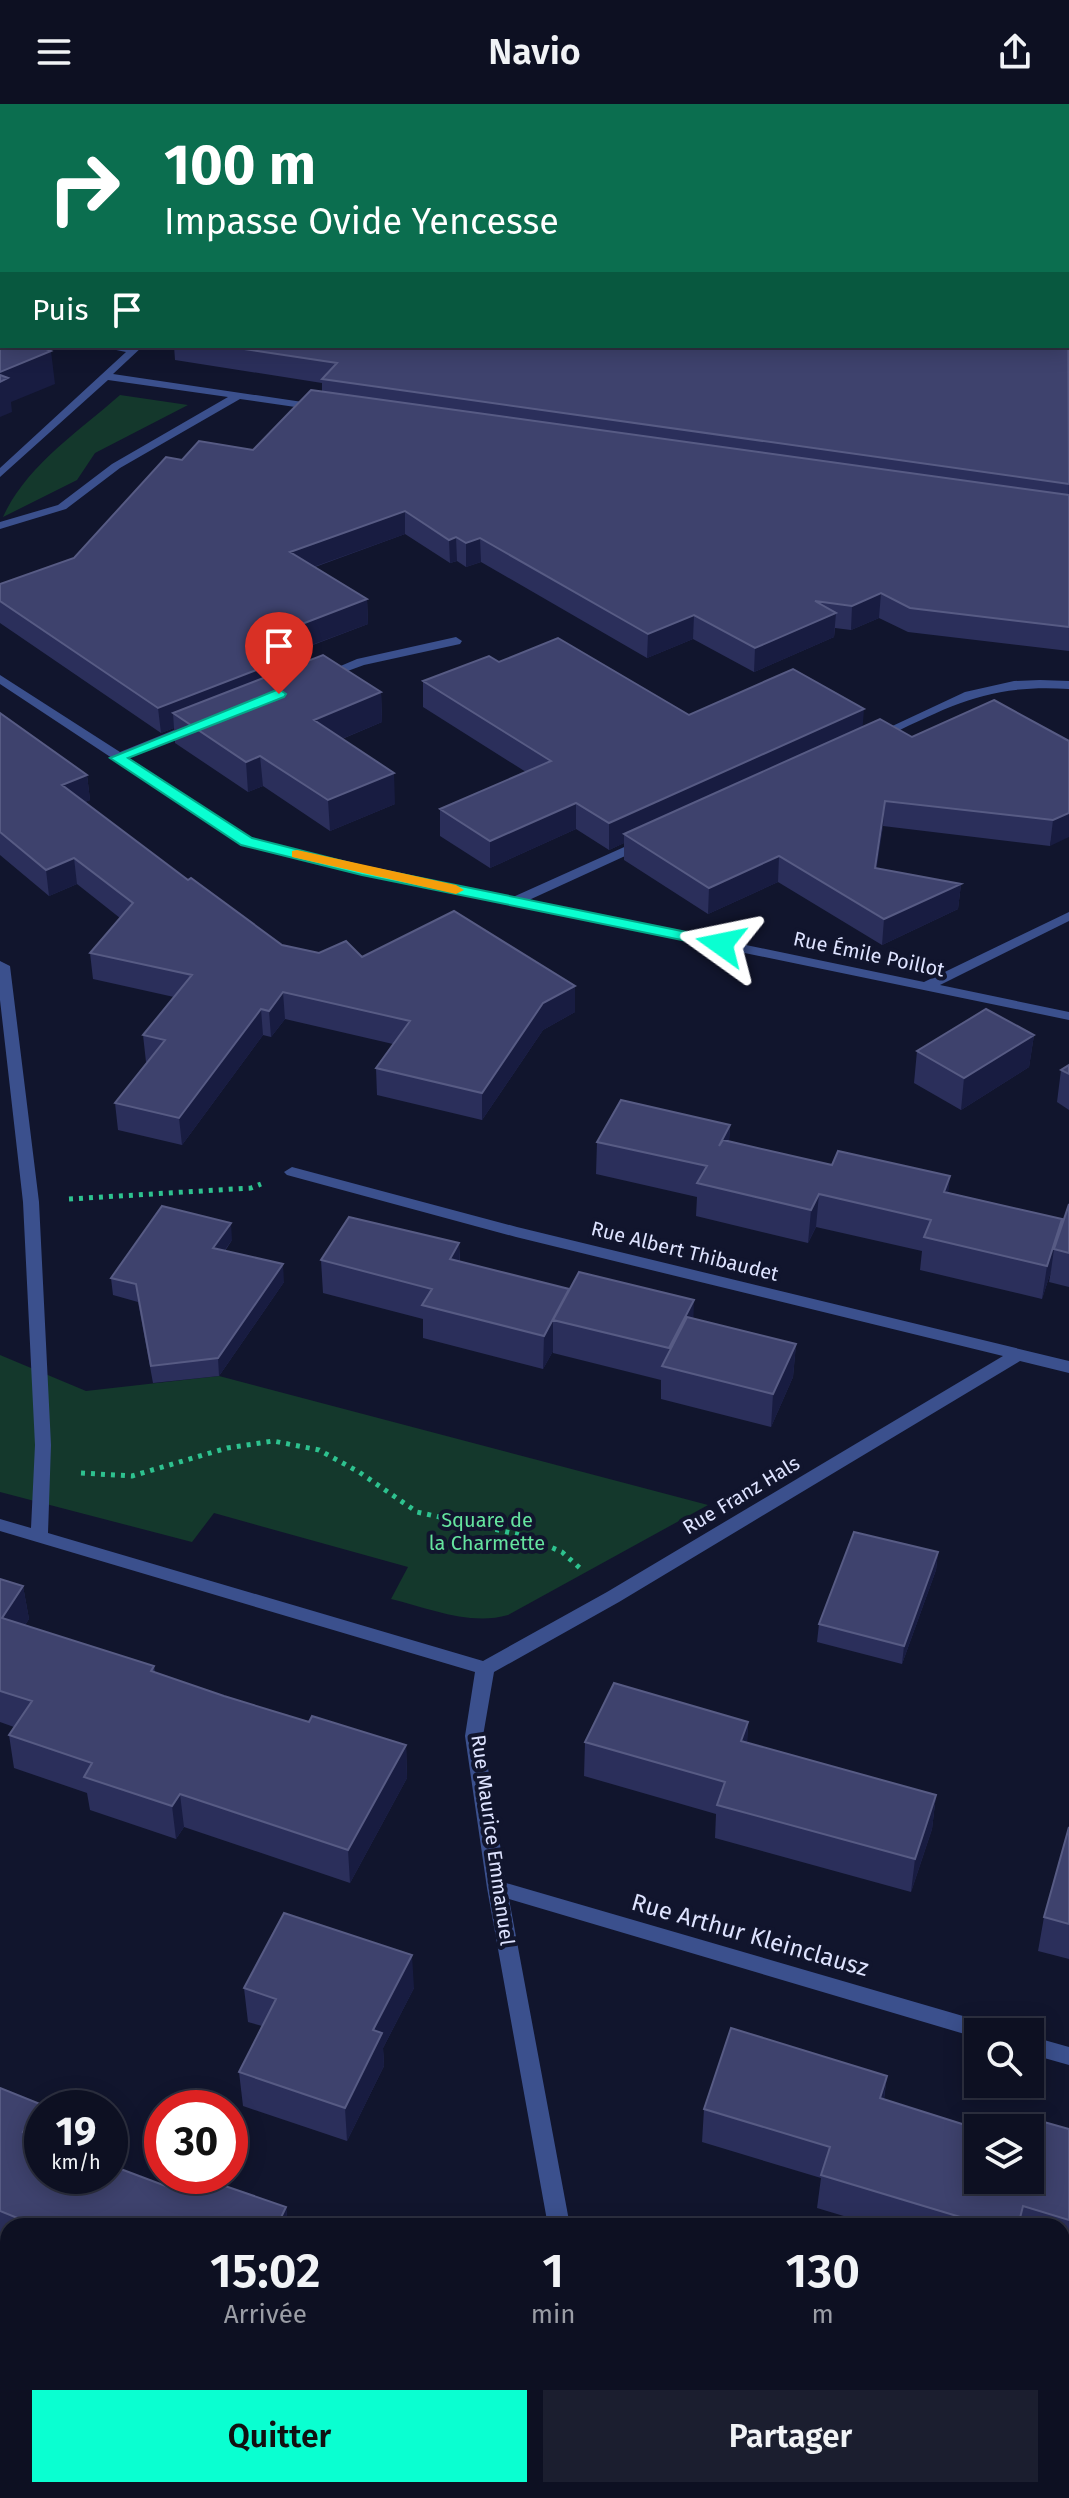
<!DOCTYPE html>
<html lang="fr">
<head>
<meta charset="utf-8">
<style>
  body { margin:0; font-family:"Fira Sans",sans-serif; background:#1b1e2f; color:#f1f3f6; height:100vh; display:flex; flex-direction:column; font-size:30px; white-space:nowrap }
  * { box-sizing:border-box; margin:0 }
  p { font-size:26px; color:#9a9da5 }
  .icon { flex:none; width:44px; height:44px; fill:none; stroke:currentColor; stroke-width:2; stroke-linecap:round; stroke-linejoin:round }
  .map { position:relative; flex:1; overflow:hidden }
  .drawer { position:absolute; left:0px; top:2114px; width:1070px; height:280px; display:flex; flex-direction:column; background:#0d1022; border-radius:24px 24px 0 0; box-shadow:0 4px 20px #0003,0 0 0 2px #2d3040 }
  .drawer>* { flex:none }
  .banner { position:absolute; left:0px; top:0px; width:1070px; height:244px; box-shadow:0 4px 20px #0003,0 0 0 2px #2d3040; background:#0b6e4f; color:#fff; overflow:hidden }
  .tools { position:absolute; left:964px; top:1914px; display:grid; gap:16px }
  .tools a { display:grid; place-items:center; width:80px; height:80px; border-radius:0px; background:#0d1022; box-shadow:0 4px 20px #0003,0 0 0 2px #2d3040; font-size:40px }
  .speed { position:absolute; left:24px; top:1986px; display:flex; gap:16px; font-size:40px; font-weight:700; text-align:center }
  .speed>* { display:grid; place-content:center; width:104px; height:104px; border-radius:50%; background:#0d1022; box-shadow:0 4px 20px #0003,0 0 0 2px #2d3040; line-height:1 }
  .speed small { font-size:20px; font-weight:400 }
  .speed .limit { border:12px solid #d22; background:#fff; color:#111 }
  .pin { position:absolute; display:grid; place-items:center; width:68px; height:68px; color:#fff; margin:-82px -34px; border-radius:50% 50% 50% 0; rotate:-45deg; box-shadow:0 0 8px #0007 }
  .pin .icon { rotate:45deg }
  .me { position:absolute; width:88px; margin:-44px; rotate:282deg; stroke-linejoin:round; filter:drop-shadow(0 0 6px #0008) }
  .turn { display:flex; align-items:center; gap:28px; height:168px; padding:0 32px; font-size:36px }
  .turn .icon { width:104px; height:104px; stroke-width:2.5 }
  .turn b { display:block; font-size:56px; line-height:68px }
  .then { display:flex; align-items:center; height:76px; padding:0 32px; background:#0003; gap:16px; font-size:30px }
  .eta { display:flex; justify-content:space-evenly; align-items:center; height:136px; text-align:center }
  .eta b { font-size:48px; font-weight:600; line-height:56px }
  .button { display:flex; gap:16px; margin-top:auto; padding:16px 32px }
  .button a { flex:1; height:92px; border-radius:0px; background:#0affd1; color:#111; font-size:32px; font-weight:600; line-height:92px; text-align:center }
  .button a+a { background:#1b1e2f; color:#f1f3f6 }
  header { display:flex; justify-content:space-between; align-items:center; height:104px; padding:0 32px; background:#0d1022; font-size:36px; font-weight:600 }
  .map>svg:first-child { display:block }
</style>
</head>
<body>
<header><svg class="icon" aria-label="menu" viewBox="0 0 24 24"><path d="M4 6h16M4 12h16M4 18h16"/></svg>Navio<svg class="icon" aria-label="share" viewBox="0 0 24 24"><path d="M12 15V3M7 8l5-5 5 5M5 13v7h14v-7"/></svg></header>
<div class="map">
<svg width="1069" height="2394" viewBox="0 0 1069 2394">
  <rect width="100%" height="100%" fill="#11152d"/>
  <path fill="#14382c" d="M120,291L188,301L95,349L77,376L3,413C26,362 78,328 120,291Z
    M0,1251L86,1287L219,1272L708,1401L508,1511C470,1522 428,1504 391,1495L408,1463L214,1409L192,1438L0,1388Z"/>
  <g fill="none" stroke-linecap="round" stroke-linejoin="round">
    <path stroke="#2ec28f" stroke-width="5" stroke-dasharray="4 6" stroke-linecap="butt" d="M69,1095L251,1084L261,1080
      M81,1369L132,1372L227,1344L273,1337L319,1346L359,1368L417,1408L525,1432L562,1448L582,1466"/>
    <path fill="#3b508d" fill-rule="evenodd" d="M490,0H513L515,2H492Z"/>
    <path fill="#3b508d" fill-rule="evenodd" d="M97,242H143L113,270L316,300L321,303L316,306L240,295L120,364L66,405L0,425V418L58,401L112,360L228,293L108,276L0,373V364L126,248Z
      M456,533L462,537L460,540L364,561L323,576L317,572L357,555Z
      M0,571L120,648L189,620H197V626L129,654L252,734L362,762L513,793L642,735L649,739L647,742L529,796L924,878L1069,808V817L940,881L1069,908V916L362,770L242,740L0,580Z
      M1040,576L1069,577V585C988,580 952,601 881,635L877,636L871,632L965,588L1014,577Z
      M0,857L10,862L39,1098L51,1341L48,1429L483,1557L607,1488L1003,1252L516,1133L287,1071L284,1068L292,1063L517,1123L1069,1257V1269L1020,1257L619,1498L494,1568L483,1632L506,1779L987,1919L994,1922L997,1928H978V1934L509,1795L570,2122H548L487,1784L465,1632L475,1568L0,1427V1415L31,1424L35,1341L23,1098L0,896Z
      M1030,1932L1069,1943V1961L1030,1950Z
      M596,2386H620L621,2394H597Z"/>
    <path fill="#3b508d" fill-rule="evenodd" d="M0,2296L8,2299V2323L0,2320Z
      M131,2386H166L170,2394H135Z"/>
  </g>
  <path fill="#2b2f5b" d="M0,0H273L283,2H2V24L0,23Z
    M1069,0V547L908,528L879,514L851,526L835,524L834,533L754,568L693,535L647,554L481,458L466,463L457,457L450,459L405,430L315,463L367,495L368,520L305,544L309,556L381,588L382,618L342,635L395,700L330,727L263,682L248,688L175,639L174,624L161,629L0,519V480L74,454L182,356L253,346L322,287V279L175,256L174,242H1068Z
    M2,31V73H0V32Z
    M499,558L689,611L863,623L912,633L1069,637L1050,742L883,722L876,764L961,780L958,805L882,841L778,778L708,810L624,756V739L609,746L576,725L490,764L440,732V705L526,668L423,603V577Z
    M0,609L87,671L90,696L85,698L188,776L282,841L319,849L362,853L575,908L543,926L482,1016L377,991L376,964L393,940L285,915L271,933L263,931L182,1041L118,1026L115,999L147,958H146L143,931L174,893L93,875L90,849L120,814L77,780L49,792L0,751Z
    M1034,931L1029,963L961,1006L914,979L917,947Z
    M1069,961V1006L1057,998L1061,966Z
    M730,1021L729,1037L1062,1115L1061,1124L1069,1100V1183L1049,1178L1051,1167L1042,1195L920,1166L922,1147L816,1123L808,1139L696,1112L697,1093L596,1070L597,1038Z
    M232,1136L225,1147L284,1178L219,1272L153,1279L138,1198L113,1191L111,1174Z
    M459,1139L460,1158L796,1240L793,1273L771,1323L661,1295V1276L553,1249V1247L543,1265L423,1234V1215L323,1189L321,1156Z
    M938,1448L936,1466L902,1560L817,1538L819,1520Z
    M0,1475L23,1482L29,1515L25,1521L154,1562L155,1569L224,1592L309,1618L406,1641L407,1674L350,1779L184,1723L176,1735L90,1706L87,1689L14,1664L9,1631L14,1623L0,1618Z
    M748,1618L747,1639L936,1691L932,1725L911,1788L715,1734L716,1710L584,1672L585,1638Z
    M1069,1723V1855L1038,1847L1044,1813Z
    M244,1884H414L383,1944L384,1962L347,2037L243,2002L239,1968L262,1922L248,1918Z
    M887,1972L884,1995L1037,2043L1069,2025V2151L1062,2149V2122H877L817,2104L821,2074L702,2038L704,2005Z
    M0,1984L40,2000L42,2009V2072L286,2103L288,2122H8V2146L0,2142Z"/>
  <path fill="#181c41" d="M51,247L55,280L11,298L12,308L0,313V268Z
    M405,407V430L291,471L290,448Z
    M456,433L457,457L450,459L449,436Z
    M480,434L481,458L466,463V439Z
    M881,489L879,514L851,526L852,502Z
    M367,495L368,520L282,552L281,528Z
    M836,509L834,533L754,568L755,544Z
    M694,511L693,535L647,554L648,530Z
    M308,546L310,570L173,609L174,624L161,629L158,604Z
    M381,588L382,618L315,646L314,616Z
    M864,605L862,631L624,730V739L609,746V719Z
    M260,652L263,682L248,688L246,658Z
    M394,669L395,700L330,727L328,696Z
    M87,671L90,696L65,707L62,681Z
    M885,697L883,722L873,790L875,764Z
    M576,699V725L490,764V737Z
    M1069,709V733L1050,742L1053,716Z
    M779,752L778,778L708,810L709,784Z
    M74,754L77,780L49,792L46,766Z
    M961,780L958,805L882,841L884,815Z
    M575,882V908L543,926L482,1016V989L543,899Z
    M283,888L285,915L271,933L269,907Z
    M261,905L263,931L182,1041L179,1014Z
    M1034,931L1029,963L961,1006L964,974Z
    M730,1021L728,1053L719,1042Z
    M950,1072L947,1105L944,1088Z
    M819,1090L816,1123L808,1139L811,1106Z
    M1062,1115L1058,1146L1054,1145L1051,1167L1042,1195L1047,1162Z
    M231,1119L232,1136L214,1161L213,1144Z
    M459,1139L460,1172L450,1155Z
    M283,1160L284,1178L219,1272L218,1254Z
    M569,1185L553,1216V1247L543,1265L544,1232Z
    M694,1196L693,1229L668,1263L669,1244Z
    M796,1240L793,1273L771,1323L773,1290Z
    M938,1448L936,1466L902,1560L904,1542Z
    M23,1482L29,1515L7,1547L2,1514Z
    M748,1618L746,1652L741,1637Z
    M406,1641L407,1674L350,1779L348,1746Z
    M180,1690L184,1723L176,1735L172,1702Z
    M936,1691L932,1725L911,1788L915,1755Z
    M412,1851L414,1884L383,1944L384,1962L347,2037L345,2004L373,1926Z
    M887,1972L882,2005L880,1994Z
    M40,2000L42,2009V2049L23,2028Z
    M286,2103L288,2122H277Z"/>
  <path fill="#3e426d" stroke="#575b84" stroke-width="2" d="M8,0H273L283,2H12Z
    M500,0H1069V167H1068V2H498Z
    M2,31V44H0V32Z
    M1068,169L1069,380L322,275L337,259L224,242H1068Z
    M0,226L2,227V242H39L51,247L0,268Z
    M0,271L8,274L0,278Z
    M311,286L1069,391V523L910,504L881,489L852,502L815,497L836,509L755,544L694,511L648,530L480,434L466,439L456,433L449,436L405,407L290,448L367,495L281,528L308,546L158,604L0,497V480L74,454L166,353L182,356L199,337L253,346Z
    M558,534L689,611L793,565L864,605L609,719L576,699L490,737L440,705L551,657L423,577L489,552L499,558Z
    M323,551L381,588L314,616L394,669L328,696L260,652L246,658L173,609Z
    M994,596L1069,637V709L1053,716L885,697L875,764L961,780L884,815L779,752L709,784L624,730L880,615L912,633Z
    M0,609L87,671L62,681L188,776L191,774L282,841L319,849L346,837L362,853L454,807L575,882L543,899L482,989L376,964L410,917L283,888L269,907L261,905L179,1014L115,999L165,936L143,931L192,871L90,849L133,799L74,754L46,766L0,728Z
    M986,905L1034,931L964,974L917,947Z
    M1069,961V970L1061,966Z
    M621,996L730,1021L719,1042L723,1036L832,1061L838,1047L950,1072L944,1088L1062,1115L1047,1162L924,1133L931,1116L819,1090L811,1106L697,1079L707,1062L597,1038Z
    M1069,1100V1149L1054,1145Z
    M162,1102L231,1119L213,1144L283,1160L218,1254L151,1262L136,1180L111,1174Z
    M349,1113L459,1139L450,1155L569,1185L544,1232L422,1201L432,1185L321,1156Z
    M579,1168L694,1196L669,1244L553,1216Z
    M687,1213L796,1240L773,1290L662,1262Z
    M854,1428L938,1448L904,1542L819,1520Z
    M0,1475L23,1482L2,1514L154,1562L151,1567L224,1592L309,1618L312,1612L406,1641L348,1746L180,1690L172,1702L84,1673L92,1659L9,1631L32,1597L0,1587Z
    M614,1579L748,1618L741,1637L936,1691L915,1755L717,1701L725,1678L585,1638Z
    M1069,1723V1820L1044,1813Z
    M284,1809L412,1851L373,1926L382,1929L345,2004L239,1968L276,1895L244,1884Z
    M731,1924L887,1972L880,1994L978,2025V2076H1030V2041L1037,2043L1044,2018L1069,2025V2116L1023,2102L1018,2122H990L821,2071L830,2043L704,2005Z
    M0,1984L40,2000L23,2028L42,2035V2072H110V2061L187,2090L196,2072L286,2103L277,2122H37L0,2107Z
    M799,2386H856L881,2394H797Z"/>
  <path fill="#0affd1" stroke="#06a688" stroke-width="2" d="M279,585L286,590L284,593L128,654L252,734L362,762L721,835L728,840L721,844L362,771L241,741L110,654Z"/>
  <path fill="#f59e0b" d="M297,746L456,781L464,786L456,790L292,753V747Z"/>
  <g text-anchor="middle" dominant-baseline="central" stroke-width="8" stroke-linejoin="round" paint-order="stroke">
    <g font-size="20" fill="#dee3ff" stroke="#11152d">
      <text transform="translate(869 850) rotate(12)">Rue Émile Poillot</text>
      <text transform="translate(685 1147) rotate(14)">Rue Albert Thibaudet</text>
      <text transform="translate(741 1391) rotate(-31)">Rue Franz Hals</text>
      <text transform="translate(493 1736) rotate(82)">Rue Maurice Emmanuel</text>
    </g>
    <g font-size="20" fill="#65e49f" stroke="#11152d">
      <text x="487" y="1416">Square de<tspan x="487" dy="23">la Charmette</tspan></text>
    </g>
    <g font-size="24" fill="#dee3ff" stroke="#11152d">
      <text transform="translate(750 1831) rotate(16)">Rue Arthur Kleinclausz</text>
    </g>
  </g>
</svg>
<div class="tools">
<a><svg class="icon" aria-label="search" viewBox="0 0 24 24"><circle cx="10" cy="10" r="6"/><path d="M15 15l6 6"/></svg></a>
<a><svg class="icon" aria-label="layers" viewBox="0 0 24 24"><path d="M12 4l9 5-9 5-9-5zM3 14l9 5 9-5"/></svg></a>
</div>
<div class="speed"><div>19<small>km/h</small></div><div class="limit">30</div></div>
<div class="pin" style="left:279px;top:590px;background:#d93025"><svg class="icon" aria-label="arrive" viewBox="0 0 24 24"><path d="M6 21V4h12l-3 4 3 4H6"/></svg></div>
<svg class="me" style="left:721px;top:840px" viewBox="-20 -20 40 40"><path d="M0-17L14 15 0 8-14 15z" fill="#0affd1" stroke="#fff" stroke-width="4"/></svg>
<div class="banner">
<div class="turn"><svg class="icon" aria-label="right" viewBox="0 0 24 24"><path d="M7 20v-9h11M14 6l5 5-5 5"/></svg><div><b>100 m</b>Impasse Ovide Yencesse</div></div>
<div class="then">Puis<svg class="icon" aria-label="arrive" viewBox="0 0 24 24"><path d="M6 21V4h12l-3 4 3 4H6"/></svg></div>
</div>
<section class="drawer">
<div class="eta">
<div><b>15:02</b><p>Arrivée</p></div>
<div><b>1</b><p>min</p></div>
<div><b>130</b><p>m</p></div>
</div>
<div class="button"><a>Quitter</a><a>Partager</a></div>
</section>
</div>
</body>
</html>
